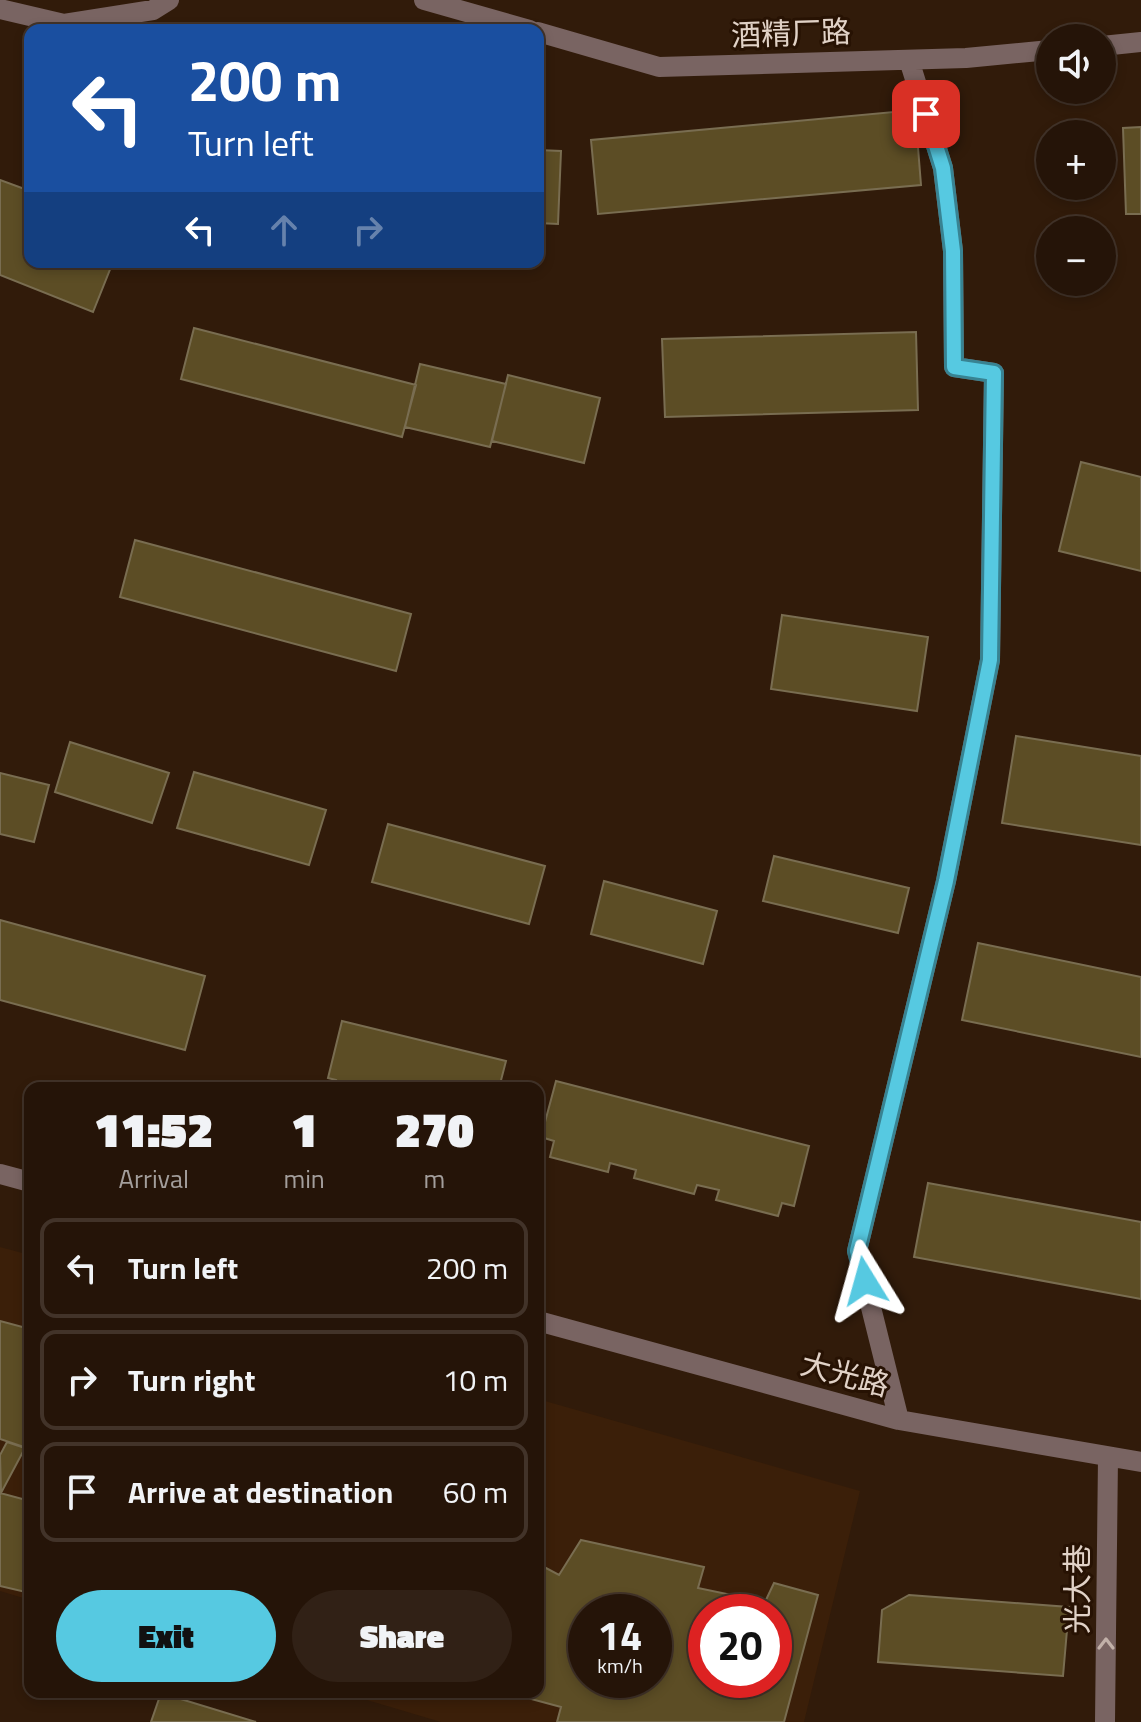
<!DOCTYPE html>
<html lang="en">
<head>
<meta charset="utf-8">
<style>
  body { margin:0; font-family:"Titillium Web","Noto Sans SC",sans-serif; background:#312116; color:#f1f3f6; height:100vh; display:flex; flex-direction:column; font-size:30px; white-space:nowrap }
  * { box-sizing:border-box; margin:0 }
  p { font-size:26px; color:#a39e9c }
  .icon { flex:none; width:44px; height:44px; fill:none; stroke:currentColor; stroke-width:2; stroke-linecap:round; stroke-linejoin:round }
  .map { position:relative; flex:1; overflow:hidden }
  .side { position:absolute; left:24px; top:1082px; width:520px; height:616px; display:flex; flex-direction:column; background:#251408; border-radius:16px; box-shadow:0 4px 12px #0003,0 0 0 2px #423329 }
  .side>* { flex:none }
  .hud { position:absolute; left:24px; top:24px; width:520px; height:244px; border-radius:16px; box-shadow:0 4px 12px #0003,0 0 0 2px #423329; background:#1a4fa0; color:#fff; overflow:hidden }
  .buttons { position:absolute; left:1036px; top:24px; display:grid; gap:16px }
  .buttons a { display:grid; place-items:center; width:80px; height:80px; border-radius:50%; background:#251408; box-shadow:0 4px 12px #0003,0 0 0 2px #423329; font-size:40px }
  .speed { position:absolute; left:568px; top:1594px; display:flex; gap:16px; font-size:40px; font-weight:700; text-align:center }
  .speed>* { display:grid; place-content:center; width:104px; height:104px; border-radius:50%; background:#251408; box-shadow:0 4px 12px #0003,0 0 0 2px #423329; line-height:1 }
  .speed small { font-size:20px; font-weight:400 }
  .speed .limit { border:12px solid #d22; background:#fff; color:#111 }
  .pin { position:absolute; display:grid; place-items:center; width:68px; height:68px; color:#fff; margin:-34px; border-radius:16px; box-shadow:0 4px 12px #0006 }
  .me { position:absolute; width:88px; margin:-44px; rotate:352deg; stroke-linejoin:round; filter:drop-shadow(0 0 6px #0008) }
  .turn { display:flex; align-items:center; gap:28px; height:168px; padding:0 32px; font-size:36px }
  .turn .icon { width:104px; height:104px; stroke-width:2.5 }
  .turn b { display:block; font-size:56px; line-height:68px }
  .lanes { display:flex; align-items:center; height:76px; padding:0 32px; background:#0003; justify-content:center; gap:40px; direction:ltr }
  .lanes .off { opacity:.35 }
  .eta { display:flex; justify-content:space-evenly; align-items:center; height:136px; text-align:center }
  .eta b { font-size:48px; font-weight:800; line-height:56px }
  .button { display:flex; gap:16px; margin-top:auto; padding:16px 32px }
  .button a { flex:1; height:92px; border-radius:48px; background:#56c9e1; color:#111; font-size:32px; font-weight:800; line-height:92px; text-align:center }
  .button a+a { background:#312116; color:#f1f3f6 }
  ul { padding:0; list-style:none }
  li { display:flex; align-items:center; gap:24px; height:100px; margin:0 16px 12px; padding:0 16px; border:4px solid #423329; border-radius:16px }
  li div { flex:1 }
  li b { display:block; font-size:30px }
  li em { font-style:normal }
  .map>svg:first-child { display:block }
</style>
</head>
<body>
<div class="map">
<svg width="1141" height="1722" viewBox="0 0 1141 1722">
  <rect width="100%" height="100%" fill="#311b0a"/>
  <path fill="#3b1f09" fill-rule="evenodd" d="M0,1247L30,1255V1600L0,1591Z
    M538,1399L860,1491L804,1722H441L340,1692H538ZM586,1612H654V1680H586ZM706,1612H774V1680H706Z"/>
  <path fill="#5c4d25" stroke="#796d51" stroke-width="2" fill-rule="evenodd" d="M915,110L921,185L598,214L591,140Z
    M1141,127V214H1126L1123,128Z
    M538,150L561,151L558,224L538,223Z
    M0,180L30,191V262H113L93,312L0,275Z
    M194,328L416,385L402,437L181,379Z
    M916,332L918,410L665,417L662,339Z
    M420,364L506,384L490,447L405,427Z
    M508,375L600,398L584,463L492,441Z
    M1081,462L1141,477V571L1059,551Z
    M135,540L411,614L396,671L120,597Z
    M782,615L928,637L917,711L771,689Z
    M1016,736L1141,756V845L1002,823Z
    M70,742L169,773L152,823L55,792Z
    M194,772L326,810L309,865L177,828Z
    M0,773L49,785L34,842L0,834Z
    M388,824L545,866L529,924L372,882Z
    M774,856L909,888L898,933L763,901Z
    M604,881L717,911L703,964L591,934Z
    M0,920L205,976L185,1050L0,1000Z
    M978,943L1141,977V1057L962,1020Z
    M342,1021L506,1061L499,1088H334L336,1080L328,1078Z
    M556,1081L809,1146L794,1206L782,1203L778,1216L716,1200L719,1190L697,1185L694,1194L634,1178L636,1170L610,1163L608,1172L550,1157L554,1141L541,1137Z
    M928,1183L1141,1222V1299L914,1257Z
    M0,1321L30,1329V1449L0,1439Z
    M7,1442L25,1448L1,1493L0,1455Z
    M0,1493L30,1501V1593L0,1586Z
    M581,1540L704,1567L698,1588L765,1602L774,1583L818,1595L784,1722H557L561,1707L505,1692H538V1574L546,1568L559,1575ZM586,1612H654V1680H586ZM706,1612H774V1680H706Z
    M909,1595L1069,1607L1063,1676L878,1662L882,1610Z
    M161,1693L256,1722H151Z"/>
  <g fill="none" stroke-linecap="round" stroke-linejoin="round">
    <path stroke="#796462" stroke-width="20" d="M424,0L530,30
      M0,9L64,24L153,10L169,0
      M538,32L659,67L966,58L1050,50
      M1102,46L1141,42
      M0,1174L30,1182
      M538,1321L899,1420L1141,1462
      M899,1420L857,1251L946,881L990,660L994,373L954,367L953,251L943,168L909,60
      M1105,1722L1108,1457"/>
  </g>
  <defs><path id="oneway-chevron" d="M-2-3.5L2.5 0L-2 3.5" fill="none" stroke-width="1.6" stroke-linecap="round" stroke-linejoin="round" transform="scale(2)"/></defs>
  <use stroke="#c2b1a9" href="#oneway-chevron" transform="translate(1106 1644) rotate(-90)"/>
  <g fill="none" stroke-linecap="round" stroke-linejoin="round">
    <defs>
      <path id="route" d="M865,1281L857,1251L946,881L990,660L994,373L954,367L953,251L943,168L926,114"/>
    </defs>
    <use href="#route" stroke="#388392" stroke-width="20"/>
    <use href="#route" stroke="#56c9e1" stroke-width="14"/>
  </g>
  <g text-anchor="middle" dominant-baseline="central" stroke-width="6" stroke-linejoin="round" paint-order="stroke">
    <g font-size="30" fill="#e1d2c7" stroke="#271203">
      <text transform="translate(791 33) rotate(-2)">酒精厂路</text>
      <text transform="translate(845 1374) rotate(15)">大光路</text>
      <text transform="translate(1077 1589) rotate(-90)">光大巷</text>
    </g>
  </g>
</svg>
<div class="buttons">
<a><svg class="icon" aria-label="sound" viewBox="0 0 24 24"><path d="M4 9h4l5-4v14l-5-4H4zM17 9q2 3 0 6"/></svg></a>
<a>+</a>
<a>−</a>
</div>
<div class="speed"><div>14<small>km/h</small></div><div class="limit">20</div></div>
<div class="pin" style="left:926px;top:114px;background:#d93025"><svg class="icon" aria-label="arrive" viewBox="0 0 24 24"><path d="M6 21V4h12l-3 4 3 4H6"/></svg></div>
<svg class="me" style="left:865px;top:1281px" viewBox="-20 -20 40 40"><path d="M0-17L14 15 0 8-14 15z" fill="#56c9e1" stroke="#fff" stroke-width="4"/></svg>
<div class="hud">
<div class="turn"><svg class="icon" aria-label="left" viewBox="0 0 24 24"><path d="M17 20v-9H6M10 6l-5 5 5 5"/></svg><div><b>200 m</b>Turn left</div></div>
<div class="lanes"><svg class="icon" aria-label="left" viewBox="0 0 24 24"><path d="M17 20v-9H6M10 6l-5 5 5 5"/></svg><svg class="icon off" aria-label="ahead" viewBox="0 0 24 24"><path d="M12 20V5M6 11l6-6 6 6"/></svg><svg class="icon off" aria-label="right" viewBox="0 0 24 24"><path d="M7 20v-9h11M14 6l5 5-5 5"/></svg></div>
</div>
<section class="side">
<div class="eta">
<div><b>11:52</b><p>Arrival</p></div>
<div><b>1</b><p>min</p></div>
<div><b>270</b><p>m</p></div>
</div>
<ul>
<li><svg class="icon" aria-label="left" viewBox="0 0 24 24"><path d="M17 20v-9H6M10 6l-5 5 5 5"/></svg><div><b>Turn left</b></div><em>200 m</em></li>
<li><svg class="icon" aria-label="right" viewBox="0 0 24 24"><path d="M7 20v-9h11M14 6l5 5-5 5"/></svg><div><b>Turn right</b></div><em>10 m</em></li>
<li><svg class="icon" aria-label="arrive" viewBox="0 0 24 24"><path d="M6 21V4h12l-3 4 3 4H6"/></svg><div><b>Arrive at destination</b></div><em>60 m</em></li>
</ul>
<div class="button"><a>Exit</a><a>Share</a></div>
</section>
</div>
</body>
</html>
